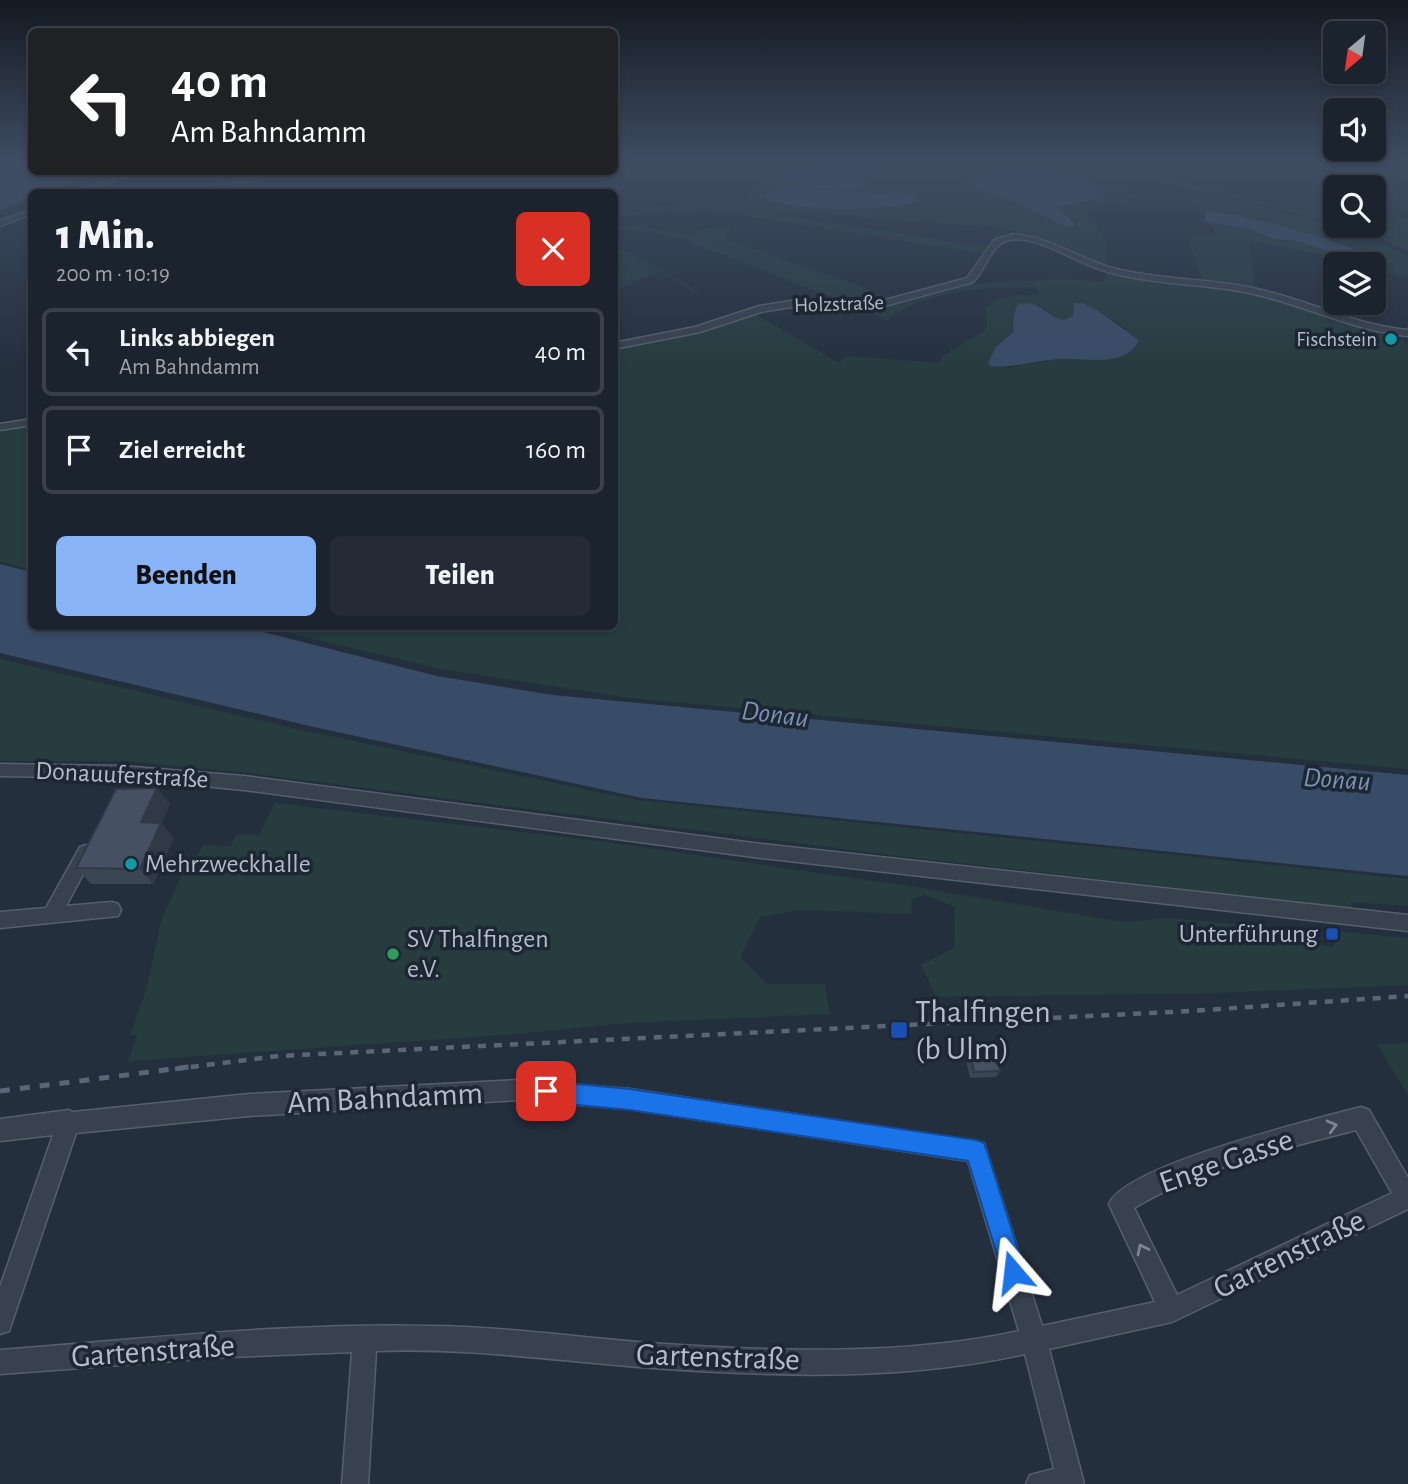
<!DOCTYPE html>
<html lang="de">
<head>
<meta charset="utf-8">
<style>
  body { margin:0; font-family:"Alegreya Sans",sans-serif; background:#242b36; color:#f1f3f6; height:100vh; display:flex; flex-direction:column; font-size:26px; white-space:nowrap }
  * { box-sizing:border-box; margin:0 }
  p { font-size:23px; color:#a0a4aa }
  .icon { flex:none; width:38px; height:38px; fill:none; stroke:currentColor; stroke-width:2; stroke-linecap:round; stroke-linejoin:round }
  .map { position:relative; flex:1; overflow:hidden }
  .panel { position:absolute; left:28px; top:189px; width:590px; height:441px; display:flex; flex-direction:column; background:#1b232e; border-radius:10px; box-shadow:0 4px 10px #0003,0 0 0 2px #39404a }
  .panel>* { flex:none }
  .guide { position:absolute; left:28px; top:28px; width:590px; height:147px; border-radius:10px; box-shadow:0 4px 10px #0003,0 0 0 2px #39404a; background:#202124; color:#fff; overflow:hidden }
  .needle { width:46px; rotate:209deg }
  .controls { position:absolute; left:1323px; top:21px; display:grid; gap:14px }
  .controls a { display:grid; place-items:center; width:63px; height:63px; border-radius:10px; background:#1b232e; box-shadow:0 4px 10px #0003,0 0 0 2px #39404a; font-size:35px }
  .pin { position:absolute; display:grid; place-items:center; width:60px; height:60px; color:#fff; margin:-30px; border-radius:14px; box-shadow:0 4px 10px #0006 }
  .me { position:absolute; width:77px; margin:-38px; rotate:343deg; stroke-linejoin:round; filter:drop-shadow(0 0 5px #0008) }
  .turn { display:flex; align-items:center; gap:24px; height:147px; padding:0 28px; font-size:32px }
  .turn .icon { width:91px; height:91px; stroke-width:2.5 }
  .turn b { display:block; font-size:49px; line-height:60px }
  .round { display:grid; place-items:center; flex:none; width:74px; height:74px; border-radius:10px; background:#242b36 }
  .overview { display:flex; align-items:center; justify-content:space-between; height:119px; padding:0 28px }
  h1 { font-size:42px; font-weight:800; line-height:52px }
  .button { display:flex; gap:14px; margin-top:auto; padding:14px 28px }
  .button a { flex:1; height:80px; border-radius:10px; background:#8ab4f8; color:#111; font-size:28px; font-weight:800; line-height:80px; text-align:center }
  .button a+a { background:#242b36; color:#f1f3f6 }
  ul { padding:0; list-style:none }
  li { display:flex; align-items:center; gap:21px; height:88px; margin:0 14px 10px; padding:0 14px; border:4px solid #39404a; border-radius:10px }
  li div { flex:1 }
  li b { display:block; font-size:26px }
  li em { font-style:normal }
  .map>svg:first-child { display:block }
</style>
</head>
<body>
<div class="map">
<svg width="1408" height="1484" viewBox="0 0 1408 1484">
  <rect width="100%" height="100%" fill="#242f3e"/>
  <path fill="#263c3f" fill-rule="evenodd" d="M765,162H794L792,164L810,168L790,167L800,173L787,174L806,184L853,188L875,184L912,190L955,191L961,190L956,188L957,183L1000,165L999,162L1031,164L1139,196L1129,201L1128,207L1113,202L1080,209C1100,232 1110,232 1106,267L1038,239L1003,228L803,213L771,214L988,247L985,254L724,212L679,210L614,217V209L742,201L747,200C753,189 766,175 765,162ZM1016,164L1094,187L1099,192L1094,199L1057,207L1067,215L1073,227L1069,228L999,195L985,191L983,175ZM777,189L908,194L904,205C858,212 821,205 776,203Z
    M1090,162H1110L1273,203L1266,206L1172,185Z
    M1211,195C1278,209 1346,227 1408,256V277L1374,270V264H1346L1325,255L1256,242L1249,243L1255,288L1203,281L1187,237L1217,235L1209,222L1254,230L1283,241H1297L1363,262L1379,261C1355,244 1234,210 1205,212L1199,211L1201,206L1188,203Z
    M1288,201L1335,205V225L1276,208Z
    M1374,211L1408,220V251L1380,238L1338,226H1374Z
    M614,225L637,226L692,236L701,229L732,228L724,238L860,286L892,300L851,305L683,239L658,233L614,228Z
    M614,247L631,253L701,293L698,294L659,271L614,292Z
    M1107,272C1154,281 1203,281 1250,292C1303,303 1351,329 1403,340L1408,347V769L631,698L441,669L263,627L614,626V351L704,331L755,314L839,363L846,356L940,363L941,357L984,331L987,326L985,308C1001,294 1020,296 1039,294L1035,287C986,287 927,289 887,321L868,310L884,308L970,284L1066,279L1103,282ZM1078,302L1097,310L1127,329L1108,359H1061L1006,368V336L1014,331L1012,320L1018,304L1040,305L1052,315L1064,320L1073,316L1074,303Z
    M31,425V570L0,562V430Z
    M0,659L296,729L637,800L1408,879V906L1351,902L1352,908L891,855L240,772L125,761H0Z
    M275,803L614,843L915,887L1123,922L1170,918L1279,928L1295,937L1334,948L1335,931L1408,938V985L1214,993L936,997L921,965L954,948L955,907L925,895L911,900L912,914L800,910L760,917L740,957L767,984H825L830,1014L626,1023L516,1034L128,1061L137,1035H130L146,990L162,918L188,861L199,853L203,845L230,846L237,834L259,835Z
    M1408,1043V1095L1377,1044Z"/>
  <path fill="#394c67" d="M0,162H31L32,172L99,174C79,183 54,192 32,192L31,197L0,211Z
    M794,162H921L910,166L891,165L863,179L867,184C857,192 825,190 812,187C806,186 796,179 787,176V173H799L785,166L810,169L791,163Z
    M1009,164C1027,165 1088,180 1099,192L1095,199L1057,207L1076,225L1069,228L1000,195L971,185V180Z
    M776,189L908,194H913L918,200C899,213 781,211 764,197Z
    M1205,212C1235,210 1355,244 1379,261L1363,262L1297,241L1273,239L1254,230L1209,222L1205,220Z
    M1024,303C1042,303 1048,317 1064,320L1073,316L1074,303H1082L1097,310L1139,340C1126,369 1083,357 1058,359C1035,361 1013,368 991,366L988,364L995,348L1014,331C1012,320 1013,314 1018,304Z
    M0,564L31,572L32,626L243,627L437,676L553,695L1408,775V876L642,798L314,727L0,653Z"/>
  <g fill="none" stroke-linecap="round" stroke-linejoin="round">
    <path stroke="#394c67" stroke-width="2" d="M203,186L257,181
      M183,192L197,188
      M327,192L332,190"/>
    <defs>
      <path id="minor" d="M128,172H138L86,192H76Z
        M32,209V214L0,226V221Z
        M1013,234C1049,237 1076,257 1109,267C1156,280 1206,278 1253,288C1306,299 1353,325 1408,330V336C1354,331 1307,306 1254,294C1202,282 1146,286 1096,268C1072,260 1031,232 1006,241C990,246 985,271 973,282L870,310L791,307L761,312L700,332L614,349V343L695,327L759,306L791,301L870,304L967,278L994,240Z
        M32,419V425L0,430V424Z
        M0,764L122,766L244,776L761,844L1408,915V931L761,858L244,790L122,778L0,776Z
        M86,845L92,847L95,852L66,906L112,902L118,904L121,910L118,916L0,928V912L46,908L80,847Z
        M518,1080L630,1089L984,1143L1042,1326L1155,1302L1109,1204C1125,1165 1316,1119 1361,1107L1369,1110L1408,1178V1209L1172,1322L1049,1349L1084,1484H1026L1030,1475L1054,1469L1025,1354C909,1380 785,1377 667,1369C570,1363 474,1347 376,1351L368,1484H342L352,1352L229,1357L0,1374V1350C153,1338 312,1320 465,1327C532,1330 599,1340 665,1344C778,1352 909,1355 1019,1331L968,1161L630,1109L518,1100L249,1116L76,1133L12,1322L9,1331L0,1334V1287L53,1135L0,1141V1119L69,1110L73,1112L249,1094ZM1356,1130L1392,1193L1177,1295L1134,1208C1203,1167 1279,1150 1356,1130Z"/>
    </defs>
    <use href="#minor" stroke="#565f6c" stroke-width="3"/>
    <use href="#minor" fill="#38414e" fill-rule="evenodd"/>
    <path stroke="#5a6575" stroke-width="4.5" stroke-dasharray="8 8" stroke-linecap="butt" d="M175,1069L279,1056L1191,1011L1408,996"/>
    <path stroke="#5a6575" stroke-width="5" stroke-dasharray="10 10" stroke-linecap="butt" d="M0,1091L189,1067"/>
  </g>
  <path fill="#3b4654" d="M170,804L161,823L174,838L153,884H91L76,868Z
    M970,1054L1000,1071L996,1077L970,1078L966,1060Z"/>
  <path fill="#303945" d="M157,788L170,804L154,838L141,822Z
    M161,823L174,838L153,884L140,869Z"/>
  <path fill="#455162" stroke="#303945" stroke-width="2" d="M157,788L141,822L161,823L140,869L76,868L116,789Z
    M996,1053L1000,1071L974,1072L970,1054Z"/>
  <defs><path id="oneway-chevron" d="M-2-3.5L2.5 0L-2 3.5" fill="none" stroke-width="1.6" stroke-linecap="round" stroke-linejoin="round" transform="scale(1.75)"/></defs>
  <g stroke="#7c8592">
    <use href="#oneway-chevron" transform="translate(1332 1126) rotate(-15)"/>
    <use href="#oneway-chevron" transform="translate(1142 1249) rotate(-116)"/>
  </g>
  <linearGradient id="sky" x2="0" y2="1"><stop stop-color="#141a22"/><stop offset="0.44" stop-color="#3f4d63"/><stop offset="1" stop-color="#3f4d63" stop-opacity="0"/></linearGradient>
  <rect width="1408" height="370" fill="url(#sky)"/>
  <path fill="#1a73e8" stroke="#114b97" stroke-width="2" d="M546,1081L630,1089L976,1140L984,1143L987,1151L1025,1272L1021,1280L1013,1283L1005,1280L968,1161L630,1110L546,1102L539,1099L536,1091L539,1084Z"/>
  <g fill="#0f9aa8" stroke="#1d2633" stroke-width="2.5">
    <circle cx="1391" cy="339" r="7"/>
    <circle cx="131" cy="864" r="7"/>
  </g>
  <g fill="#1a4fb4" stroke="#1d2633" stroke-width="2.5">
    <rect x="1325" y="927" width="14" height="14" rx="3.5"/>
    <rect x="890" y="1021" width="18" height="18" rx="3.5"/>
  </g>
  <circle fill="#2e9e5b" stroke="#1d2633" stroke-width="2.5" cx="393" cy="954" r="7"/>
  <g text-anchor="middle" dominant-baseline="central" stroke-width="7" stroke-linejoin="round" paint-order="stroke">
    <g font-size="21" fill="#b4bcc9" stroke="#1d2633">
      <text transform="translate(839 304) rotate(-2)">Holzstraße</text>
    </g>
    <g font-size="21" fill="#b4bcc9" stroke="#1d2633" text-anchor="end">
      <text x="1377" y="339">Fischstein</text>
    </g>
    <g font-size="26" fill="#b4bcc9" stroke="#1d2633">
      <text transform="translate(122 775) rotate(3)">Donauuferstraße</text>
    </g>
    <g font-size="26" fill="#b4bcc9" stroke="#1d2633" text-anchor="start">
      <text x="145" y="864">Mehrzweckhalle</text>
      <text x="1318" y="934" text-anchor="end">Unterführung</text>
      <text x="407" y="939">SV Thalfingen<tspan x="407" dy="30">e.V.</tspan></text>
    </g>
    <g font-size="28" font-style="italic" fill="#7c92b1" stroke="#1d2633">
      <text transform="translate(775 715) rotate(7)">Donau</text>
      <text transform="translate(1337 780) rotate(4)">Donau</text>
    </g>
    <g font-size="32" fill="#b4bcc9" stroke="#1d2633" text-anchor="start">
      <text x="915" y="1012">Thalfingen<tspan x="915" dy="37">(b Ulm)</tspan></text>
    </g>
    <g font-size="32" fill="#b4bcc9" stroke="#1d2633">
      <text transform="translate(385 1098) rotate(-3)">Am Bahndamm</text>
      <text transform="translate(1226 1161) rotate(-19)">Enge Gasse</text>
      <text transform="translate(1289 1254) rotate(-26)">Gartenstraße</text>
      <text transform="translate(153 1351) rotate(-4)">Gartenstraße</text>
      <text transform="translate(718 1357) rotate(2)">Gartenstraße</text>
    </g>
  </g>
</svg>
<div class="controls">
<a><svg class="needle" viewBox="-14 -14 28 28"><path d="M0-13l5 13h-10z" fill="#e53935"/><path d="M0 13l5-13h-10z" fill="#a0a4aa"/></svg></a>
<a><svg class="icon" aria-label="sound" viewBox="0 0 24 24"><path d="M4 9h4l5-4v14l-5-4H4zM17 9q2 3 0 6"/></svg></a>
<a><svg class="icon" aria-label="search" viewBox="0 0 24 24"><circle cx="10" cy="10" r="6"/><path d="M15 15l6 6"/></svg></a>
<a><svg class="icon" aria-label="layers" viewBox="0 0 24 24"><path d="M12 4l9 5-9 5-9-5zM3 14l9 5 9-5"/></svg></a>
</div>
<div class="pin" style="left:546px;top:1091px;background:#d93025"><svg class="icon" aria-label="arrive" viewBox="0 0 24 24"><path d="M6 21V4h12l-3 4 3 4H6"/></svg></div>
<svg class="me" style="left:1013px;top:1272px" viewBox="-20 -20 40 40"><path d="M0-17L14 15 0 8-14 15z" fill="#1a73e8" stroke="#fff" stroke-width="4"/></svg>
<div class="guide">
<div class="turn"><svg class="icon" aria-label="left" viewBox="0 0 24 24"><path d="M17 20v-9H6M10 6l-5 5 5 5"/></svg><div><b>40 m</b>Am Bahndamm</div></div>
</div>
<section class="panel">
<div class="overview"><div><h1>1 Min.</h1><p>200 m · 10:19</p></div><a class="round" style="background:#d93025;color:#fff"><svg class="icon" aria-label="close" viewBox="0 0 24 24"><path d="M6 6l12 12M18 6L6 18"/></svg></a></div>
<ul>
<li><svg class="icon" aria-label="left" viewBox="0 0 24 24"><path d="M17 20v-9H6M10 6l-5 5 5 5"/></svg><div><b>Links abbiegen</b><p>Am Bahndamm</p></div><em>40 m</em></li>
<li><svg class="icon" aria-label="arrive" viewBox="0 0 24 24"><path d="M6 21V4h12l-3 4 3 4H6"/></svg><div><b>Ziel erreicht</b></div><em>160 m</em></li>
</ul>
<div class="button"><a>Beenden</a><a>Teilen</a></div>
</section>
</div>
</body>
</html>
